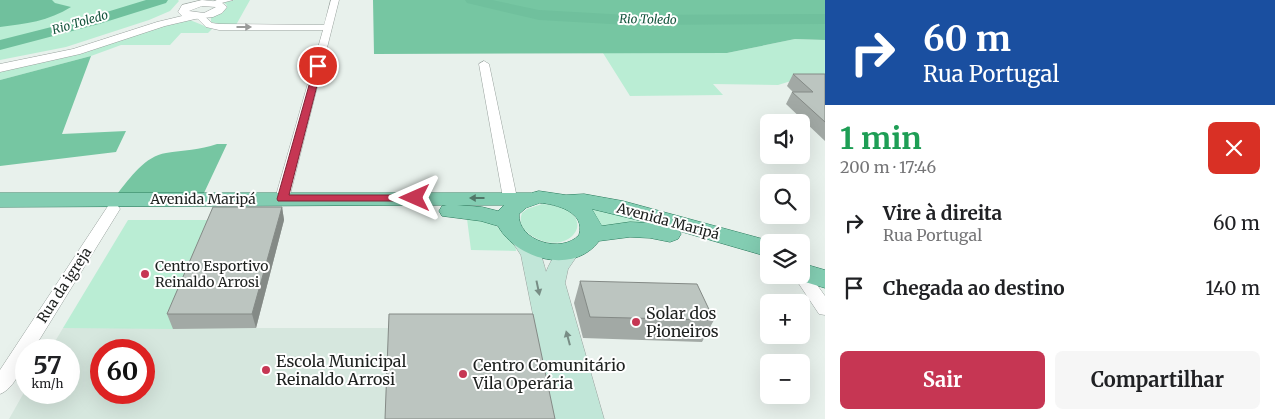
<!DOCTYPE html>
<html lang="pt">
<head>
<meta charset="utf-8">
<style>
  body { margin:0; font-family:Merriweather,serif; background:#f6f6f6; color:#202124; height:100vh; display:flex; flex-direction:column; font-size:19px; white-space:nowrap }
  * { box-sizing:border-box; margin:0 }
  p { font-size:16px; color:#757577 }
  .icon { flex:none; width:28px; height:28px; fill:none; stroke:currentColor; stroke-width:2; stroke-linecap:round; stroke-linejoin:round }
  .map { position:relative; flex:1; overflow:hidden }
  .sheet { display:flex; flex-direction:column; background:#fff; width:450px }
  .sheet>* { flex:none }
  .hud { background:#1a4fa0; color:#fff; overflow:hidden }
  .buttons { position:absolute; left:760px; top:114px; display:grid; gap:10px }
  .buttons a { display:grid; place-items:center; width:50px; height:50px; border-radius:8px; background:#fff; box-shadow:0 5px 20px #0002; font-size:25px }
  .speed { position:absolute; left:15px; top:339px; display:flex; gap:10px; font-size:25px; font-weight:700; text-align:center }
  .speed>* { display:grid; place-content:center; width:65px; height:65px; border-radius:50%; background:#fff; box-shadow:0 5px 20px #0002; line-height:1 }
  .speed small { font-size:12px; font-weight:400 }
  .speed .limit { border:8px solid #d22; background:#fff; color:#111 }
  .pin { position:absolute; display:grid; place-items:center; width:42px; height:42px; color:#fff; margin:-21px; border:2px solid #fff; border-radius:50%; box-shadow:0 1px 5px #0007 }
  .me { position:absolute; width:55px; margin:-28px; rotate:270deg; stroke-linejoin:round; filter:drop-shadow(0 0 4px #0008) }
  .turn { display:flex; align-items:center; gap:18px; height:105px; padding:0 15px; font-size:22px }
  .turn .icon { width:65px; height:65px; stroke-width:2.5 }
  .turn b { display:block; font-size:35px; line-height:42px }
  .round { display:grid; place-items:center; flex:none; width:52px; height:52px; border-radius:8px; background:#f6f6f6 }
  .head { display:flex; align-items:center; justify-content:space-between; height:85px; padding:0 15px }
  h1 { font-size:30px; font-weight:700; line-height:38px; color:#1e9e55 }
  .action { display:flex; gap:10px; margin-top:auto; padding:10px 15px }
  .action a { flex:1; height:58px; border-radius:8px; background:#c63653; color:#fff; font-size:20px; font-weight:700; line-height:58px; text-align:center }
  .action a+a { background:#f6f6f6; color:#202124 }
  ul { padding:0; list-style:none }
  li { display:flex; align-items:center; gap:15px; height:65px; padding:0 15px }
  li div { flex:1 }
  li b { display:block; font-size:19px }
  li em { font-style:normal }
  main { display:flex; flex:1; min-height:0 }
  .map>svg:first-child { display:block }
</style>
</head>
<body>
<main>
<div class="map">
<svg width="825" height="419" viewBox="0 0 825 419">
  <rect width="100%" height="100%" fill="#e8f1ec"/>
  <path fill="#d6e7de" fill-rule="evenodd" d="M63,328H390L386,419H9L26,389V392H69V350H50ZM101,350H144V392H101Z"/>
  <path fill="#baedd4" d="M0,0H178L179,1L170,11L149,20L66,47L0,60Z
    M234,0H250L236,25H223L211,22V17L222,11L227,5L223,2Z
    M190,20L212,29L208,33H181L170,45H121L91,56L0,80V71L177,21Z
    M795,39L825,40V74H814L778,85L713,84L723,95L630,96L603,53H727Z
    M542,204C608,209 569,265 528,233C521,228 519,222 522,213L527,209Z
    M583,205L668,226L598,228Z
    M467,219C485,219 503,227 515,241L516,251L471,250Z
    M128,220H217L173,329L63,328Z"/>
  <path fill="#76c6a2" d="M373,0H825V40L795,39L727,53L374,54Z
    M91,56L62,134L126,131L116,152L0,166V80Z
    M217,144H227L204,193H118C130,178 145,156 166,153C183,150 200,150 217,144Z"/>
  <path fill="#70c09d" d="M0,0H52L55,3L71,7C49,21 25,24 0,27Z"/>
  <g fill="none" stroke-linecap="round" stroke-linejoin="round">
    <path fill="#70c09d" fill-rule="evenodd" d="M146,0H168L166,3L99,24L0,50V40L87,18Z
      M465,0H492L539,10L628,15L825,14V24L628,25L539,20L467,3Z"/>
    <defs>
      <path id="minor" d="M217,0H233L214,5L210,3Z
        M331,0H339L289,199L282,203L275,199L323,30H219L206,27L195,16L202,14L212,23L219,24L324,25Z
        M484,61L489,64L517,198L510,202L503,198L479,64Z
        M113,205L118,206L120,209L33,350H26C26,364 14,389 0,394V370L108,206Z
        M801,269L807,271L825,296V315L819,314L793,275H801Z"/>
      <path id="tertiary" d="M202,0L221,2L227,7L222,13L213,17L195,19L165,26L80,54L0,72V64L73,49L157,22L182,16L178,12L182,5ZM202,6L216,7L204,13L189,11Z"/>
      <path id="secondary" d="M523,236C539,241 542,258 546,272C552,258 561,240 578,245L581,250L568,269L565,283L604,419H554L521,255L513,243L516,238Z"/>
      <path id="primary" d="M539,191L566,195L584,194L623,201L774,242H769V257L679,231L681,234L678,239L670,242L650,238L630,237L599,241C574,275 517,260 498,226L481,221L442,216L439,211L442,206L447,205L0,207V193H531ZM540,203C556,204 586,212 579,235C562,254 517,241 519,214L526,208ZM457,205H504L498,211L482,207ZM592,209L650,223L630,222L602,226Z
        M801,263L825,270V288L792,278L791,275H801Z"/>
    </defs>
    <use href="#minor" stroke="#99a29e" stroke-width="1"/>
    <use href="#tertiary" stroke="#99a29e" stroke-width="1"/>
    <use href="#secondary" stroke="#99a29e" stroke-width="1"/>
    <use href="#primary" stroke="#2a7b5d" stroke-width="1"/>
    <use href="#minor" fill="#fff" fill-rule="evenodd"/>
    <use href="#tertiary" fill="#fff" fill-rule="evenodd"/>
    <use href="#secondary" fill="#c1e6d8" fill-rule="evenodd"/>
    <use href="#primary" fill="#83cdb2" fill-rule="evenodd"/>
  </g>
  <path fill="#a2a9a5" d="M793,74H825V141L786,104L792,92H793L787,86Z
    M282,207L284,220L256,328L173,329L167,314Z
    M580,281L714,320L702,342L583,338L574,303Z"/>
  <path fill="#848a86" d="M282,207L284,220L256,328L252,314Z"/>
  <path fill="#bcc5c0" stroke="#848a86" d="M793,74H825V122L792,92H813Z
    M213,207H282L252,314H167Z
    M580,281L697,284L714,320L590,317Z
    M389,314H533L555,419H385Z"/>
  <defs><path id="oneway-solid" d="M-6-.8H1V-3.2L6.5 0L1 3.2V.8H-6Z" transform="scale(1.25)"/></defs>
  <use fill="#9a9b9a" href="#oneway-solid" transform="translate(244 27)"/>
  <use fill="#507768" href="#oneway-solid" transform="translate(477 198) rotate(180)"/>
  <g fill="#788d85">
    <use href="#oneway-solid" transform="translate(538 288) rotate(78)"/>
    <use href="#oneway-solid" transform="translate(568 338) rotate(-105)"/>
  </g>
  <path fill="#c63653" stroke="#812336" d="M315,64L322,66L289,195H415L419,196L420,198L419,201H278L277,199Z"/>
  <g fill="#c63653" stroke="#fff" stroke-width="2">
    <circle cx="145" cy="274" r="5"/>
    <circle cx="636" cy="322" r="5"/>
    <circle cx="266" cy="370" r="5"/>
    <circle cx="463" cy="374" r="5"/>
  </g>
  <g text-anchor="middle" dominant-baseline="central" stroke-width="4" stroke-linejoin="round" paint-order="stroke">
    <g font-size="12" font-style="italic" fill="#14543c" stroke="#fff">
      <text transform="translate(648 19) rotate(1)">Rio Toledo</text>
      <text transform="translate(80 22) rotate(-16)">Rio Toledo</text>
    </g>
    <g font-size="14" fill="#1e211f" stroke="#fff">
      <text x="203" y="199">Avenida Maripá</text>
      <text transform="translate(668 221) rotate(15)">Avenida Maripá</text>
      <text transform="translate(64 285) rotate(-57)">Rua da igreja</text>
    </g>
    <g font-size="14" fill="#1e211f" stroke="#fff" text-anchor="start">
      <text x="155" y="266">Centro Esportivo<tspan x="155" dy="16">Reinaldo Arrosi</tspan></text>
    </g>
    <g font-size="16" fill="#1e211f" stroke="#fff" text-anchor="start">
      <text x="646" y="313">Solar dos<tspan x="646" dy="18">Pioneiros</tspan></text>
      <text x="276" y="361">Escola Municipal<tspan x="276" dy="18">Reinaldo Arrosi</tspan></text>
      <text x="473" y="365">Centro Comunitário<tspan x="473" dy="18">Vila Operária</tspan></text>
    </g>
  </g>
</svg>
<div class="buttons">
<a><svg class="icon" aria-label="sound" viewBox="0 0 24 24"><path d="M4 9h4l5-4v14l-5-4H4zM17 9q2 3 0 6"/></svg></a>
<a><svg class="icon" aria-label="search" viewBox="0 0 24 24"><circle cx="10" cy="10" r="6"/><path d="M15 15l6 6"/></svg></a>
<a><svg class="icon" aria-label="layers" viewBox="0 0 24 24"><path d="M12 4l9 5-9 5-9-5zM3 14l9 5 9-5"/></svg></a>
<a>+</a>
<a>−</a>
</div>
<div class="speed"><div>57<small>km/h</small></div><div class="limit">60</div></div>
<div class="pin" style="left:318px;top:66px;background:#d93025"><svg class="icon" aria-label="arrive" viewBox="0 0 24 24"><path d="M6 21V4h12l-3 4 3 4H6"/></svg></div>
<svg class="me" style="left:415px;top:198px" viewBox="-20 -20 40 40"><path d="M0-17L14 15 0 8-14 15z" fill="#c63653" stroke="#fff" stroke-width="4"/></svg>
</div>
<section class="sheet">
<div class="hud">
<div class="turn"><svg class="icon" aria-label="right" viewBox="0 0 24 24"><path d="M7 20v-9h11M14 6l5 5-5 5"/></svg><div><b>60 m</b>Rua Portugal</div></div>
</div>
<div class="head"><div><h1>1 min</h1><p>200 m · 17:46</p></div><a class="round" style="background:#d93025;color:#fff"><svg class="icon" aria-label="close" viewBox="0 0 24 24"><path d="M6 6l12 12M18 6L6 18"/></svg></a></div>
<ul>
<li><svg class="icon" aria-label="right" viewBox="0 0 24 24"><path d="M7 20v-9h11M14 6l5 5-5 5"/></svg><div><b>Vire à direita</b><p>Rua Portugal</p></div><em>60 m</em></li>
<li><svg class="icon" aria-label="arrive" viewBox="0 0 24 24"><path d="M6 21V4h12l-3 4 3 4H6"/></svg><div><b>Chegada ao destino</b></div><em>140 m</em></li>
</ul>
<div class="action"><a>Sair</a><a>Compartilhar</a></div>
</section>
</main>
</body>
</html>
